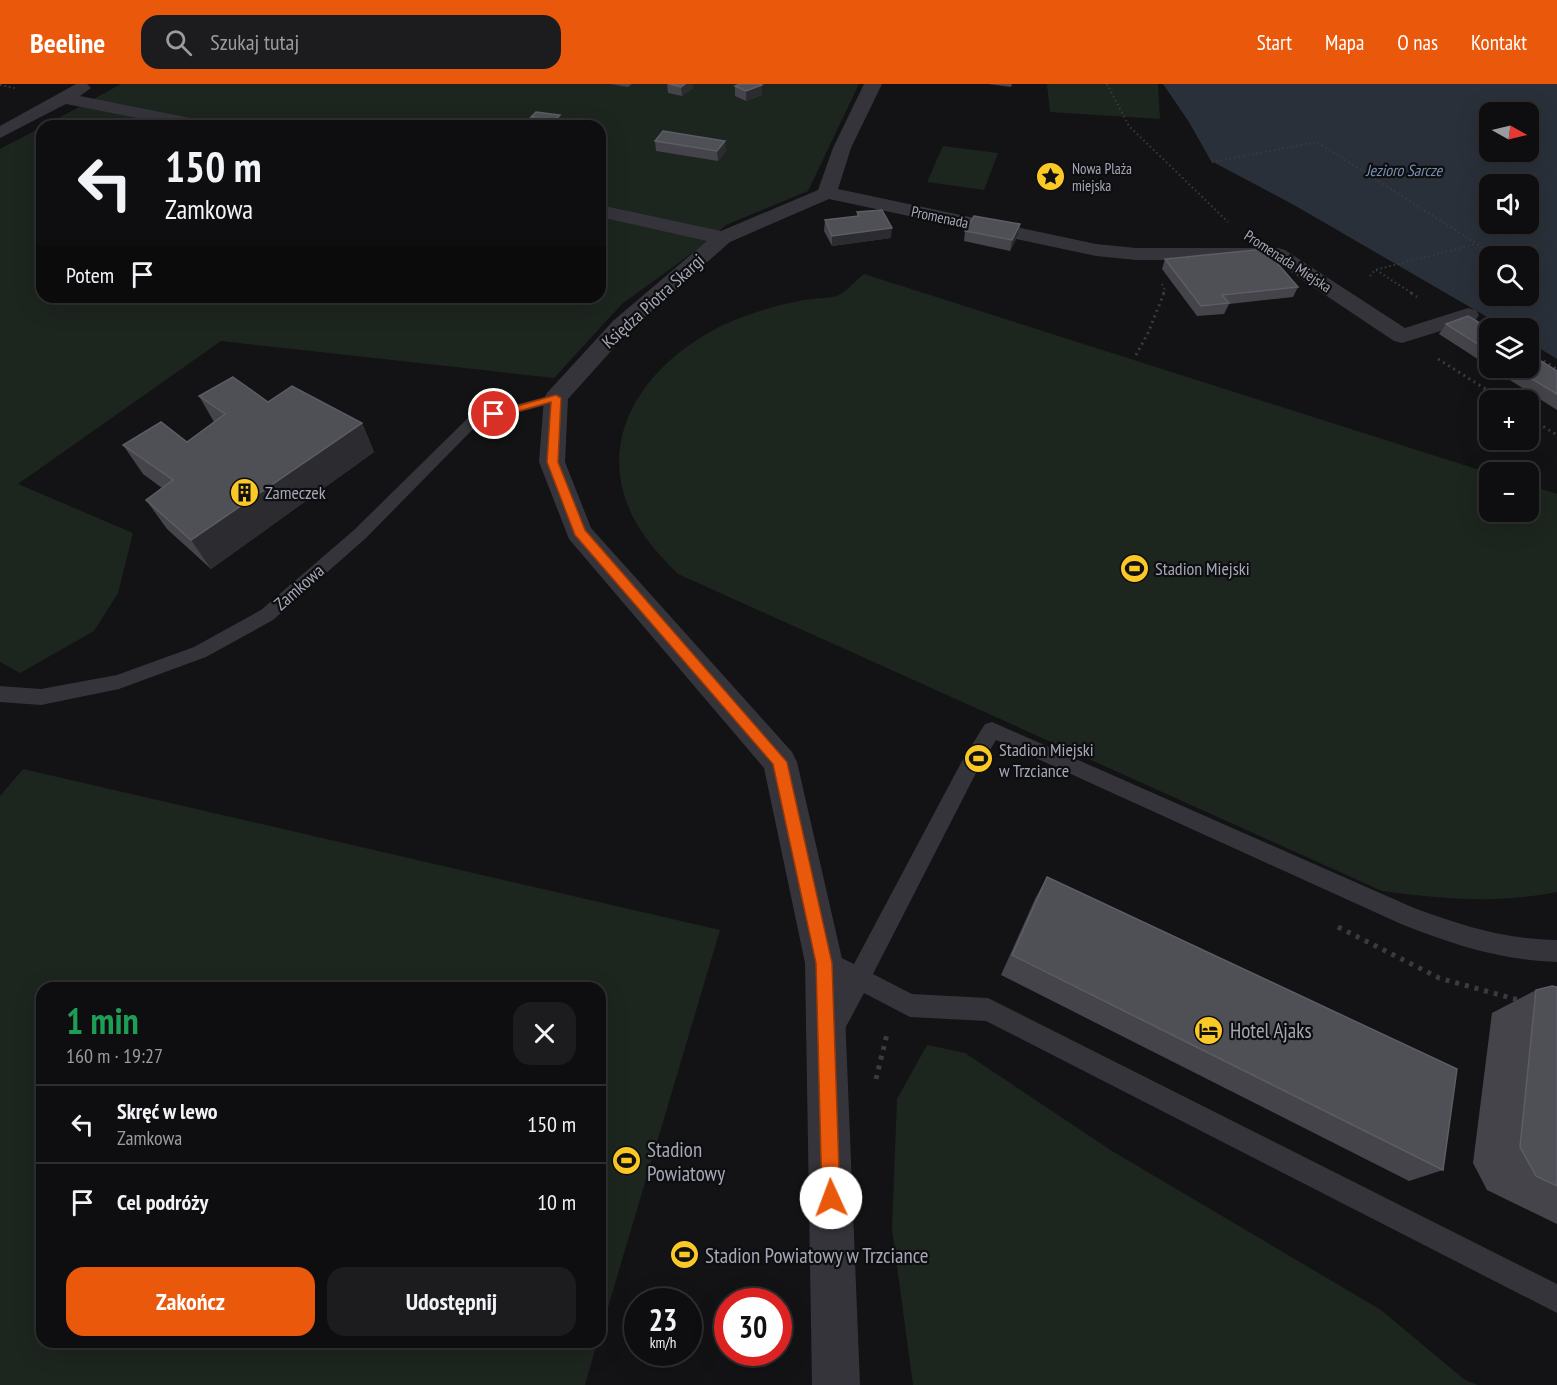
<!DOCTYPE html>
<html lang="pl">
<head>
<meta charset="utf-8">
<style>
  body { margin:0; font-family:"PT Sans Narrow",sans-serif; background:#1c1c1e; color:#f1f3f6; height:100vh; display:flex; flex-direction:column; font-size:22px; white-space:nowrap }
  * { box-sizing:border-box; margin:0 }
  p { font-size:20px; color:#9b9c9f }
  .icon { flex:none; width:33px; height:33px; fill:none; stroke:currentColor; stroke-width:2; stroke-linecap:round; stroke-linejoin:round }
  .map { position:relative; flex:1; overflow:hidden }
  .details { position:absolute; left:36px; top:898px; width:570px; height:366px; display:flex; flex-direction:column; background:#0e0e10; border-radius:18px; box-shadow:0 6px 24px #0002,0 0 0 2px #2e2e30 }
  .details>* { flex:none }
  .hud { position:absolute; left:36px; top:36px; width:570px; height:183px; border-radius:18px; box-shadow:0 6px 24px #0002,0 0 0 2px #2e2e30; background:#0e0e10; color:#f1f3f6; overflow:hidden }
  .needle { width:39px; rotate:98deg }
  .controls { position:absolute; left:1479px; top:18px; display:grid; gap:12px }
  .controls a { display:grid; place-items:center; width:60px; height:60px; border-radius:12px; background:#0e0e10; box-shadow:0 6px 24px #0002,0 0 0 2px #2e2e30; font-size:30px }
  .speed { position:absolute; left:624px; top:1204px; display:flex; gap:12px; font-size:30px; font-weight:700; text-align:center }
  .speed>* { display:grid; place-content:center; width:78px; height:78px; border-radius:50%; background:#0e0e10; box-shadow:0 6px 24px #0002,0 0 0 2px #2e2e30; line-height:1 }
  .speed small { font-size:15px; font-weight:400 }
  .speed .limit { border:9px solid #d22; background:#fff; color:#111 }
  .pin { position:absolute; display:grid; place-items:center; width:51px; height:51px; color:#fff; margin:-26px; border:3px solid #fff; border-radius:50%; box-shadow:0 2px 6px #0007 }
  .me { position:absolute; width:66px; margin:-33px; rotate:358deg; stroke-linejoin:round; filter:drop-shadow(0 0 4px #0008) }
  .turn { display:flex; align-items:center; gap:21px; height:126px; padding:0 30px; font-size:27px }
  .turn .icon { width:78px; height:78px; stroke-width:2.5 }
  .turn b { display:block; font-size:42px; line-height:51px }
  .then { display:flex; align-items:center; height:57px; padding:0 30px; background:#0003; gap:12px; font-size:22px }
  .round { display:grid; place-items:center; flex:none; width:63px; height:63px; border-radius:18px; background:#1c1c1e }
  .headline { display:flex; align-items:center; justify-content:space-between; height:102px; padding:0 30px }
  h1 { font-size:36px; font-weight:800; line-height:45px; color:#1e9e55 }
  .primary-button { display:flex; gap:12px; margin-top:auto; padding:12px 30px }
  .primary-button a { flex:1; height:69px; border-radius:18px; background:#ea580c; color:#fff; font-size:24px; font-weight:800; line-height:69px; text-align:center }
  .primary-button a+a { background:#1c1c1e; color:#f1f3f6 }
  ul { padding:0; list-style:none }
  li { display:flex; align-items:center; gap:18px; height:78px; padding:0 30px; border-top:2px solid #2e2e30 }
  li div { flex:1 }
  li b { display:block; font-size:22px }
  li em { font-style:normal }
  header { display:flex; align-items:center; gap:36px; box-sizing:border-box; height:84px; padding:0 30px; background:#ea580c; color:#fff }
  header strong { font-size:28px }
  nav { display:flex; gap:33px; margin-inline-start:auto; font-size:21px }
  .search { width:420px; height:54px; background:#1c1c1e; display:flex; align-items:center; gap:15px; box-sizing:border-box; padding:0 21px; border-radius:18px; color:#9b9c9f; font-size:22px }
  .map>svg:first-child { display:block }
</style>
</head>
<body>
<header>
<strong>Beeline</strong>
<div class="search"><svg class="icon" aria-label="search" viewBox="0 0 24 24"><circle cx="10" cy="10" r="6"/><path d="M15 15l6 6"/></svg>Szukaj tutaj</div>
<nav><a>Start</a><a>Mapa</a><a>O nas</a><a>Kontakt</a></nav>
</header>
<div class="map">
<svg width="1557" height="1301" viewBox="0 0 1557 1301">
  <rect width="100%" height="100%" fill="#131315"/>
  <path fill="#1d251f" d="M121,0H859L808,107L726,141L706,159L622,220L554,294L221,257L18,400L133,449L118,509L94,547L20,589L0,578V65L42,43V213H600V42H44Z
    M1047,0H1158L1160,35L1050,28Z
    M943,62L998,69L984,106L927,98Z
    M864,190L1489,389L1490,428H1528L1529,401L1557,410V808C1498,820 1441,815 1382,807L678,490C662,474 646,457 635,437C589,351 651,273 730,238C753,228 778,221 804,216C814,214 830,215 839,211C848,206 856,196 864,190Z
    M23,685L720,846L600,1250V904H42V1258L597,1259L585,1301H0V712Z
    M927,961L965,969L1112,1067L1381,1226L1465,1296L1478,1301H913L892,1145L897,1015Z"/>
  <path fill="#293039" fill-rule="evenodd" d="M1163,0H1557V275L1529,258L1528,244H1506L1294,121L1211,77L1189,38ZM1490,28H1528V68H1490ZM1490,100H1528V140H1490ZM1490,172H1528V212H1490Z"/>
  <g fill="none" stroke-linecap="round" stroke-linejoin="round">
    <path stroke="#3a3b41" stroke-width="2" stroke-dasharray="1.5 3" stroke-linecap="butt" d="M1107,0L1129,42L1228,138
      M0,1L15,4
      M1212,78L1317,58L1496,172
      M1376,186L1413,210
      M1370,192L1375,186L1476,160
      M1162,200L1165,206L1163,210"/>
    <path stroke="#3a3b41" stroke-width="3" stroke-dasharray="2 4" stroke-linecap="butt" d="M1411,209L1417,213
      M1528,268L1557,285
      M1136,271L1148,249L1164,209
      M1438,275L1503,316
      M1528,333L1557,351"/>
    <path stroke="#3a3b41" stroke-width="5" stroke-dasharray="4 6" stroke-linecap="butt" d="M1338,843L1439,894L1522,917
      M876,995L887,950"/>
    <path fill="#34343a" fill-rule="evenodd" d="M556,310L563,314L561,317L479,339L366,454L273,536L206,573L119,605L41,621L0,618V602L41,605L117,591L194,563L261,526L354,446L469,333Z
      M992,638L1414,824C1463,842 1504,855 1557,856V878C1500,876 1454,861 1401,840L996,656L976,689L873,890L912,910L988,914L996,918L1557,1200V1229L986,937L910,933L864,909L841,952L833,956L825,952L821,944L844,899L815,884L812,876L815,868L823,865L854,880L962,677L985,640Z"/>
    <path fill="#34343a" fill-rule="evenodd" d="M76,0H87L91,4L80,12L205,37L211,38L214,42H178L66,20L0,54V42Z
      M864,0H882L851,64L838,105L1096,160L1136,164H1278L1285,166L1405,244L1468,224L1476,226L1479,231L1476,236L1402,259L1394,257L1273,176H1136L1096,172L829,115L730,158L629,247L568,315L565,378L591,444L792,668L797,678L843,879L860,1301H812L805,879L764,684L569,455L539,378L544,314L547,309L613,237L707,157L600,133V121L721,147L818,106L833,64Z"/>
  </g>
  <path fill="#44444a" d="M610,0H632L628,3Z
    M667,0H692L693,4L682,12L668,9Z
    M988,0H1012L1011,3Z
    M735,2L762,11L746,17L735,12Z
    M531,33L561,41L560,42H533Z
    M655,57L726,67L718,77L656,67Z
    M857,128L891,154L832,162L824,147L825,136L857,133Z
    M1020,140L1018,151L1010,167L964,157L965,147Z
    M1165,175L1298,203L1293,213L1229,220L1224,230L1197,232L1162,185Z
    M1446,240L1490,245V283L1439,250Z
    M1491,284H1528L1557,287V326Z
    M199,312L268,318L362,339L374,368L211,485L167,445L146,416L162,404L143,390L123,361L187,358L214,338Z
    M1047,793L1443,1086L1409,1097L1001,891L1035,815Z
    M1557,903V1140L1487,1106L1473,1079L1492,929L1536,906Z"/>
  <path fill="#2c2c30" d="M685,0H692L693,4L682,12L681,3Z
    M762,1V11L746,17V7Z
    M560,31L561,41L560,42H553V38Z
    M725,57L726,67L718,77L717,67Z
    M1020,140L1018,151L1010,167L1012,156Z
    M892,144L891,154L832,162V152Z
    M362,339L374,368L211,485L191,456Z"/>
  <path fill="#4f4f56" stroke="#5c5d65" stroke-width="1.5" d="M669,0H685L681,3Z
    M740,0H759L762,1L746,7L735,2Z
    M536,28L560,31L553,38L532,36L534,33H531Z
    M589,39L590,42H568Z
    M663,47L725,57L717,67L655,57Z
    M882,126L892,144L832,152L825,136L859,132L857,128Z
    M974,132L1020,140L1012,156L965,147Z
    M1265,165L1298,203L1222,211L1229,219L1201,222L1165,175Z
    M1468,232L1490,245V268L1446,240Z
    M1528,269L1557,287V310L1514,284H1528Z
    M233,293L268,318L292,302L362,339L191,456L146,416L173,396L123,361L161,338L187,358L225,330L199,312Z
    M1047,793L1457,985L1443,1086L1012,871Z
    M1552,902L1557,903V1102L1536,1092L1520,1063L1536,906Z"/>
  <path fill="#ea580c" stroke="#983908" stroke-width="1.5" d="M556,311L561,314L558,378L585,446L787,678L832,879L840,1114L837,1121L831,1123L824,1121L822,1114L816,879L773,680L575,451L547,378L551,318L494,334L489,330Z"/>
  <defs>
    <symbol id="sight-disc" viewBox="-11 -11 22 22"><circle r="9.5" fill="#fbc925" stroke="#0e0e10"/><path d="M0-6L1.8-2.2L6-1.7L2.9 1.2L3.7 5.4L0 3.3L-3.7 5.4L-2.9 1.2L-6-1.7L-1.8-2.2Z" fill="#111"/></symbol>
    <symbol id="building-disc" viewBox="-11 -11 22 22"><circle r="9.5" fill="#fbc925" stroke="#0e0e10"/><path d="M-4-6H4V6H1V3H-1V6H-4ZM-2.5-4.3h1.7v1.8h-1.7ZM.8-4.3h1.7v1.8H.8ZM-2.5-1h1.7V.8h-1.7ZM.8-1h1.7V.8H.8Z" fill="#111"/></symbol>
    <symbol id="stadium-disc" viewBox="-11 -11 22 22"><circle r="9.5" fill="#fbc925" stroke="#0e0e10"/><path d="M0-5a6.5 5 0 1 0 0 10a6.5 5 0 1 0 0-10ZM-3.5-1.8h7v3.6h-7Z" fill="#111"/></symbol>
    <symbol id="hotel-disc" viewBox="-11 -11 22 22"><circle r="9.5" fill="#fbc925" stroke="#0e0e10"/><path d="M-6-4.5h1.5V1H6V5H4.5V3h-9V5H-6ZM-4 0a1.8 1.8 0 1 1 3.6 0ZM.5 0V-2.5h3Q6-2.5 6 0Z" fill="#111"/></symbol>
  </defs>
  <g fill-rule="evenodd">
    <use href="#sight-disc" x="1034" y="76" width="33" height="33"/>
    <use href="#building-disc" x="228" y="392" width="33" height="33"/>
    <use href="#stadium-disc" x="1118" y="468" width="33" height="33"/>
    <use href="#stadium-disc" x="962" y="658" width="33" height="33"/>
    <use href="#hotel-disc" x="1192" y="930" width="33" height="33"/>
    <use href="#stadium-disc" x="610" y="1060" width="33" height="33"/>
    <use href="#stadium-disc" x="668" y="1154" width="33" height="33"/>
  </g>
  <g text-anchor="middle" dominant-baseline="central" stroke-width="4.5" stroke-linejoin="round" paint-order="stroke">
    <g font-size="15" fill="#a4a8b6" stroke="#0e0e10" text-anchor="start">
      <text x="1072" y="84">Nowa Plaża<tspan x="1072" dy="17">miejska</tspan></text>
    </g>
    <g font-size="15" fill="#a4a8b6" stroke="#0e0e10">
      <text transform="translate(940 133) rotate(12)">Promenada</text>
      <text transform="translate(1288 177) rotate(33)">Promenada Miejska</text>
    </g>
    <g font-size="16" font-style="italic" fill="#7992b3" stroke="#0e0e10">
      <text x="1404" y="86">Jezioro Sarcze</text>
    </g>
    <g font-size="18" fill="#a4a8b6" stroke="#0e0e10">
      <text transform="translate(653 217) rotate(-42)">Księdza Piotra Skargi</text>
      <text transform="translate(299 503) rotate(-41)">Zamkowa</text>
    </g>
    <g font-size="18" fill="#a4a8b6" stroke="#0e0e10" text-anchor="start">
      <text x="265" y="408">Zameczek</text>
      <text x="1155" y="484">Stadion Miejski</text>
      <text x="999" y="665">Stadion Miejski<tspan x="999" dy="21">w Trzciance</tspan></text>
    </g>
    <g font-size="21" fill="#a4a8b6" stroke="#0e0e10" text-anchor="start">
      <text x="1230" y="946">Hotel Ajaks</text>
      <text x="647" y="1065">Stadion<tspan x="647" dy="24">Powiatowy</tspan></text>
      <text x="705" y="1171">Stadion Powiatowy w Trzciance</text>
    </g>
  </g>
</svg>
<div class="controls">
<a><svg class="needle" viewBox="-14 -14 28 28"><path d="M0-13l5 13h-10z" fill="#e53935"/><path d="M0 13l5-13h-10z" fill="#9b9c9f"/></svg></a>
<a><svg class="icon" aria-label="sound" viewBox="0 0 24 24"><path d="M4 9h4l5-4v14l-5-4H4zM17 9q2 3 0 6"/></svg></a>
<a><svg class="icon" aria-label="search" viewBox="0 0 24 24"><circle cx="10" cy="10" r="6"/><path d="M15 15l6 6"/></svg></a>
<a><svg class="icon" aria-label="layers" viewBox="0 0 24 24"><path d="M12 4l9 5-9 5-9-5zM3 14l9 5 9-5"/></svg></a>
<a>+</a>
<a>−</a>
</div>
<div class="speed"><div>23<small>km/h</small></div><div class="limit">30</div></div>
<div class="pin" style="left:494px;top:330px;background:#d93025"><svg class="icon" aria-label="arrive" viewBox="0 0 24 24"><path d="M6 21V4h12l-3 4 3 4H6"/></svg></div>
<svg class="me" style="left:831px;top:1114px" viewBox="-20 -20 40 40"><circle r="19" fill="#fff"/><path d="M0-13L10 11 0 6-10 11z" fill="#ea580c"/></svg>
<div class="hud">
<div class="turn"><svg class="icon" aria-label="left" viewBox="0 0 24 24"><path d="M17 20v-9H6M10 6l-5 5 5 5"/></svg><div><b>150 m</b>Zamkowa</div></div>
<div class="then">Potem<svg class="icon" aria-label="arrive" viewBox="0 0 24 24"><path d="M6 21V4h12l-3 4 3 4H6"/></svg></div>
</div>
<section class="details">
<div class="headline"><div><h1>1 min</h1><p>160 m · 19:27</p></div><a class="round"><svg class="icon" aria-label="close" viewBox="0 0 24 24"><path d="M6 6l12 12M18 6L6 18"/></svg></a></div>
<ul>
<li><svg class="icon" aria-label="left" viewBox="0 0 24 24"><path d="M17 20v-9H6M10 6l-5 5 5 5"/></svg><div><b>Skręć w lewo</b><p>Zamkowa</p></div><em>150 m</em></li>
<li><svg class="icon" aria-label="arrive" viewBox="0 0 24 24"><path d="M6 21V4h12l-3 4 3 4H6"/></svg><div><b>Cel podróży</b></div><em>10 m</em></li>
</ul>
<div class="primary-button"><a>Zakończ</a><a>Udostępnij</a></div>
</section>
</div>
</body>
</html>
